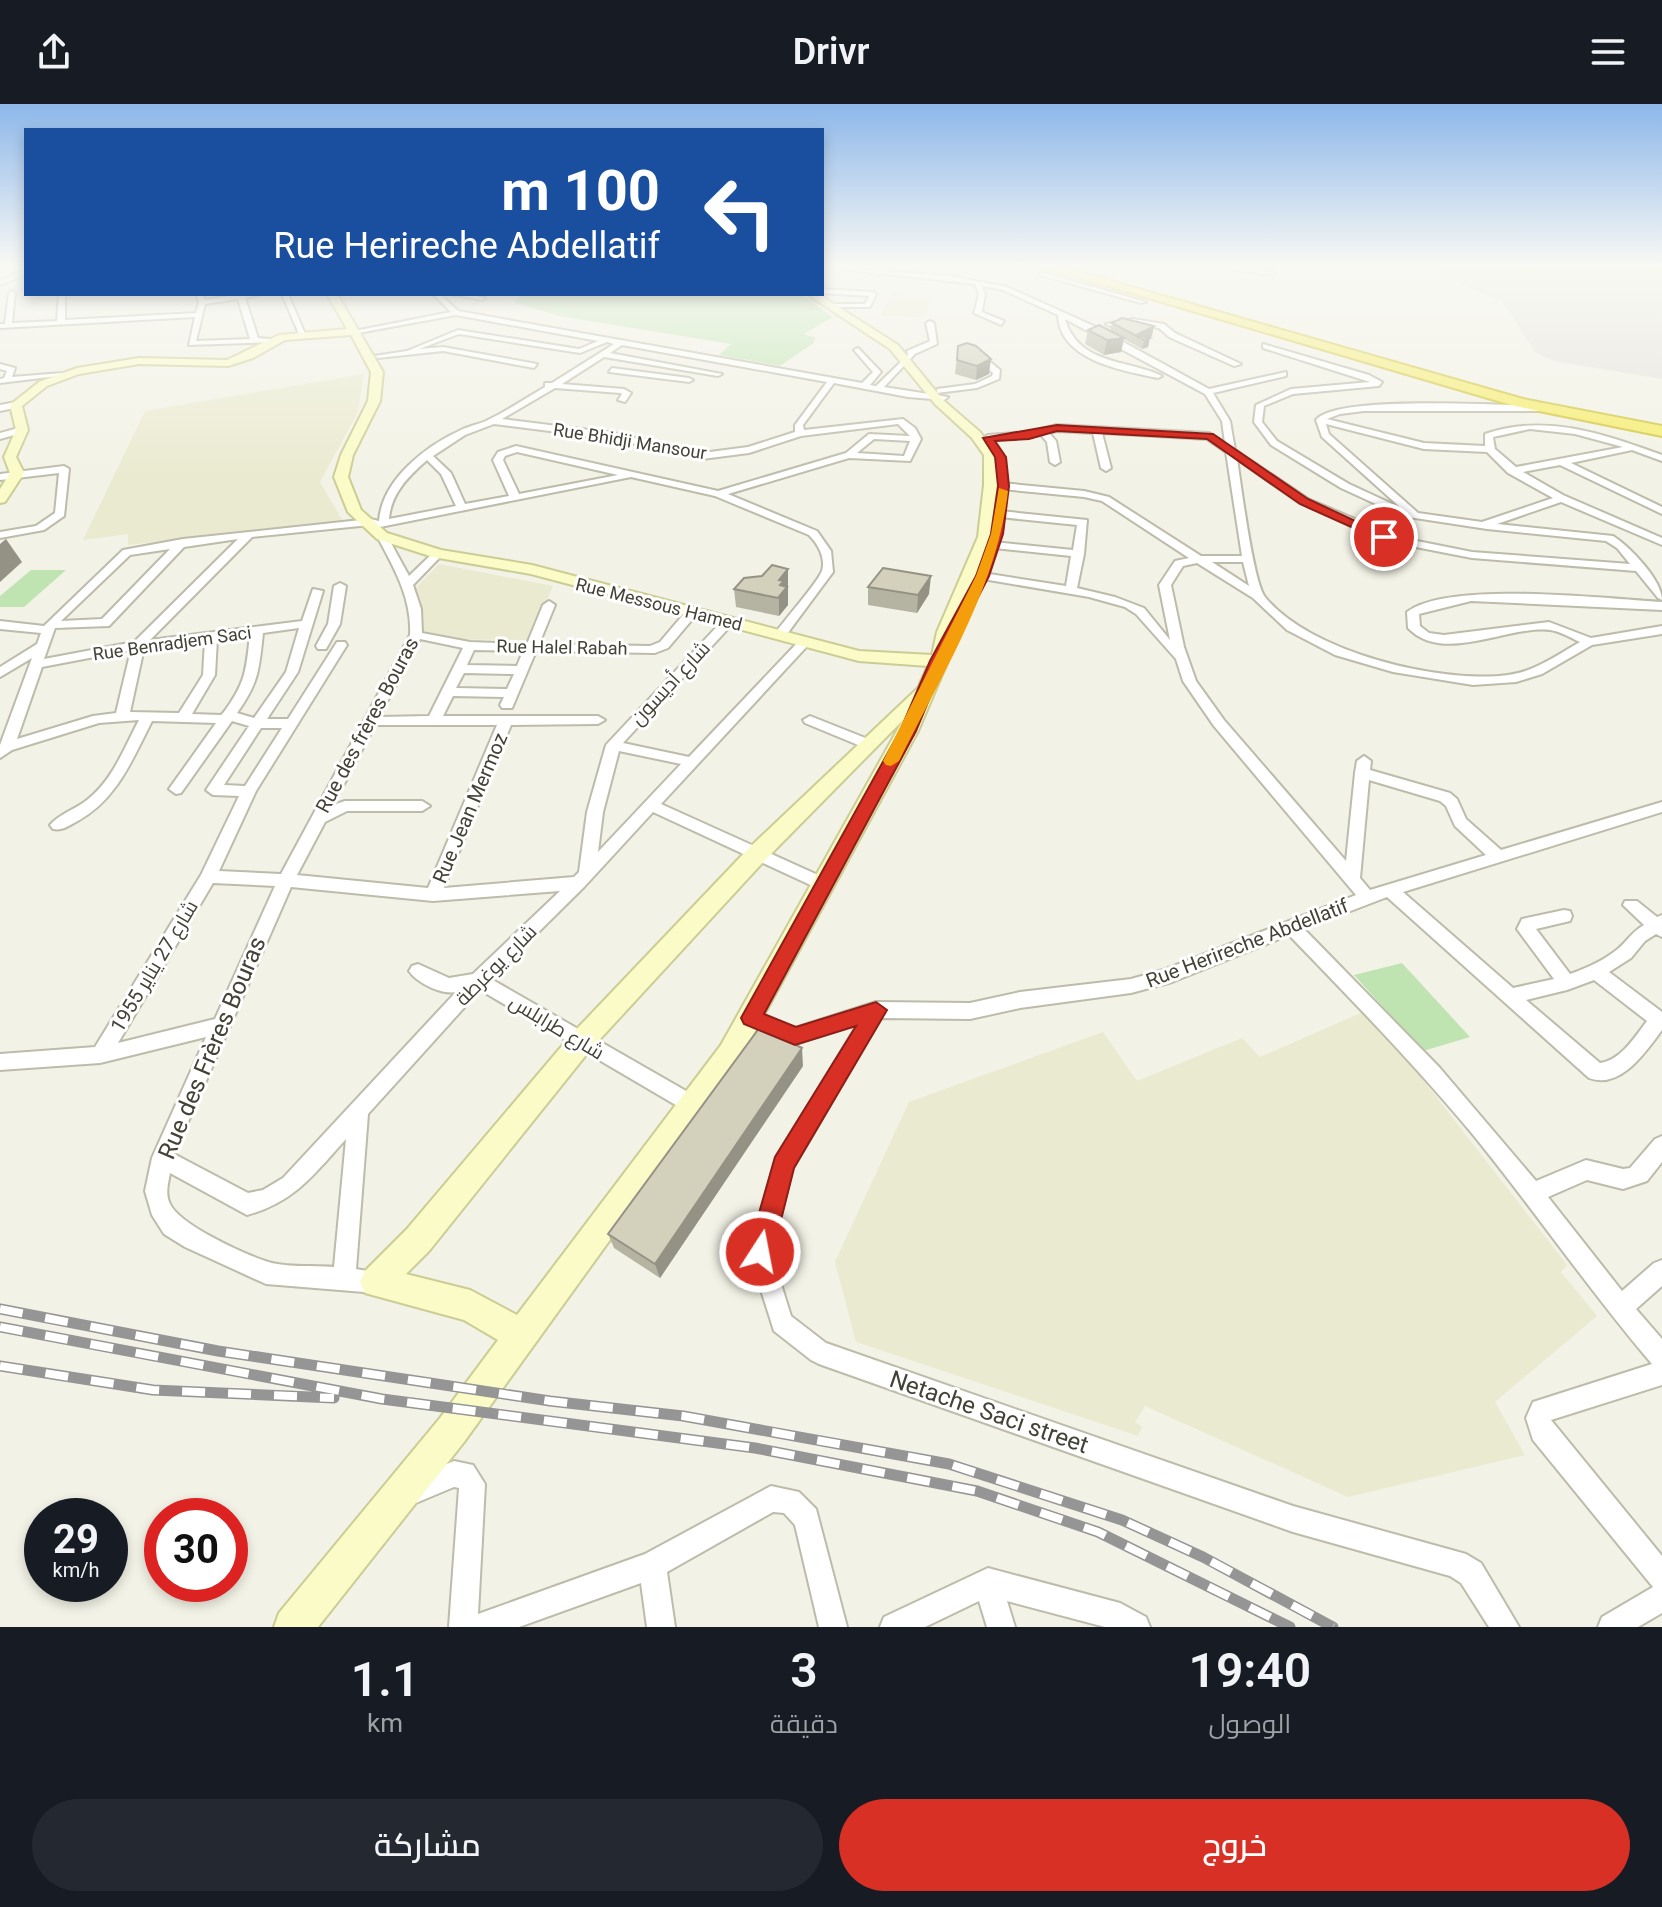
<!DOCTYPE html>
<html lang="ar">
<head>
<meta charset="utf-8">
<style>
  body { margin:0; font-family:Roboto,Cairo,sans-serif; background:#242831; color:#f1f3f6; direction:rtl; height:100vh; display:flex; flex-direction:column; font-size:30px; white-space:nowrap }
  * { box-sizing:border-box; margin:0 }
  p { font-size:26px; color:#9ea1a6 }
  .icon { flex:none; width:44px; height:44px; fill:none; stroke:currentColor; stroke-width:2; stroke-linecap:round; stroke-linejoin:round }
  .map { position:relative; height:1523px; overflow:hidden; direction:ltr }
  .drawer { display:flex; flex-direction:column; background:#171b24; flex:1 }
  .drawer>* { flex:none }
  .hud { position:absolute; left:24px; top:24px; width:800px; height:168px; border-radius:0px; box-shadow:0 4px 12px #0003; direction:rtl; background:#1a4fa0; color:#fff; overflow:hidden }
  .speed { position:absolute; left:24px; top:1394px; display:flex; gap:16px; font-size:40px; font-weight:700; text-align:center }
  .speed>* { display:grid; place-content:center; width:104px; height:104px; border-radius:50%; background:#171b24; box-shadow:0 4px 12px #0003; line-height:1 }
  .speed small { font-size:20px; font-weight:400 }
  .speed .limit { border:12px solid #d22; background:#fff; color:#111 }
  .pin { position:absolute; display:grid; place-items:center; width:68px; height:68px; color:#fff; margin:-34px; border:4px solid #fff; border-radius:50%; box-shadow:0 2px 8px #0007 }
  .me { position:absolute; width:88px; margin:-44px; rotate:11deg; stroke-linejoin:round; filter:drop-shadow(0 0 6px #0008) }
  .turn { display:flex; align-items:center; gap:28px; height:168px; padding:0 32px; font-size:36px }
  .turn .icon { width:104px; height:104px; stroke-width:2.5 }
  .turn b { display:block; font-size:56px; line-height:68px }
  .eta { display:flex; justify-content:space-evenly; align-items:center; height:136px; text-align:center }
  .eta b { font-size:48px; font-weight:600; line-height:56px }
  .cta { display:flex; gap:16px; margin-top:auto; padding:16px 32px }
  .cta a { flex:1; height:92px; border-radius:48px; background:#d93025; color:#fff; font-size:32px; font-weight:600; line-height:92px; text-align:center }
  .cta a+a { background:#242831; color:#f1f3f6 }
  header { display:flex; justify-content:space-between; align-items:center; height:104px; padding:0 32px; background:#171b24; font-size:36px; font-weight:600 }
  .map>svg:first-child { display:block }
</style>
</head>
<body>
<header><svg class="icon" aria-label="menu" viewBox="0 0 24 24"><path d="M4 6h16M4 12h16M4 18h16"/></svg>Drivr<svg class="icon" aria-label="share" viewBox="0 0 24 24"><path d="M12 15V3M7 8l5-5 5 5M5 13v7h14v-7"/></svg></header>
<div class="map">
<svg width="1662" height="1523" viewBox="0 0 1662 1523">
  <rect width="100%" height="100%" fill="#f2f2e6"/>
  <path fill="#e4e2db" d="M1435,163H1662V275L1554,257L1536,249L1502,197L1439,172Z"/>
  <path fill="#eaead0" d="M892,186L904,187L903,192L933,193L924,213L881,212Z
    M364,270L358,308L320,378L343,417L128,441V430L83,436L145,307Z
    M439,460L553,482L530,536L420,535L415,525L412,488Z
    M1363,908L1392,936L1567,1161L1561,1168L1597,1212L1495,1298L1525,1351L1348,1393L1145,1302L1135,1318L1142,1323L1138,1332L856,1238L835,1158L909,998L1103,928L1137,977L1242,934L1260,953Z"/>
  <path fill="#bfe4b1" d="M520,190H800L833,213L804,230L816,234L813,237L815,238L780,262L719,251L731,240L559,212L515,199Z
    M31,466H66L24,503H0V492Z
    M1402,859L1470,933L1423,947L1354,871Z"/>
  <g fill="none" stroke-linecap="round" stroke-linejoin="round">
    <defs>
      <path id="street" d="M0,163H6L0,166Z
        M822,163L951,172L1007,183L1096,223L1209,285L1286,268V272L1213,289L1230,317L1235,346L1308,395L1397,433L1472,448L1630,460L1617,444L1606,437L1487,425L1402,412L1341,384L1271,341L1254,318L1256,301L1291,285L1370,278L1263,244V240L1369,271L1382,278L1379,282L1293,290L1264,302L1262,318L1277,337L1349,380L1401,404L1322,333L1316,316C1335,290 1508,302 1546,302L1549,303V307H1364L1340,310L1327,315L1424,339L1485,342V330C1546,309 1603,330 1662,351V357L1632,346L1571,359L1662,403V410L1560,361L1523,368L1563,391L1662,434V441L1561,398L1497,420L1613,432C1630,443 1662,476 1662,496L1658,494L1636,467L1472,454L1390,438L1300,399L1237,355C1241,380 1253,478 1265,493C1309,548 1440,580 1508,571C1534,568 1557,551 1580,538C1571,534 1560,527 1550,526C1507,521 1444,561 1408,524L1407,508C1448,476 1607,495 1662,498V506L1471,497L1419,510L1420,522L1429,529L1444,531L1549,518L1591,534L1662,522V530L1592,541L1542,570L1516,578L1473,581L1393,568L1335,551L1287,526L1253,494L1197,459L1183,462L1171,481L1184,543L1196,577L1224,616L1346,757L1355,669L1357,657L1364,652L1371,657L1370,666L1450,689L1457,695L1466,715L1501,746L1662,698V708L1403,788L1513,884L1554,875L1517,825L1522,815L1564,806L1570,807L1572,812L1570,817L1536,825L1570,870C1587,864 1605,856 1619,844C1628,836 1633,827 1644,821L1623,801L1625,797H1637L1657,813L1662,811V833L1656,830L1645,837L1631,854L1609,868L1662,908V926C1646,947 1621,986 1589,974L1387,793L1304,825L1439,963L1536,1077L1586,1056L1623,1065L1630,1064L1655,1035L1662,1032V1058L1647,1077L1623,1085L1587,1076L1548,1093L1622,1187L1654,1159L1662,1156V1182L1636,1205L1662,1235V1281L1551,1316L1662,1452V1509L1638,1523H1598L1602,1513L1653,1483L1533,1336L1526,1314L1533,1298L1652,1260C1588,1185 1533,1104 1470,1027C1413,959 1351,895 1289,831L1172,878L1131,889L1020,904L970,915L881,914L793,1064L771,1148L791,1212L826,1239L1293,1402L1466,1450L1481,1459L1519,1523H1489L1461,1479L1450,1472L1293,1428L819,1260L811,1256L774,1227L749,1148L776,1054L858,920L795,940L744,920L742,914L744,908L751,906L795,924L876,898L970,899L1020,888L1131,875L1163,866L1356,791L1214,622L1183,577L1176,555L1136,510L1125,503L1089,493L983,475L977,472L983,469L1066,482L1071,452L994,444L989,441L994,438L1073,446L1077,421L1000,413L995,410L1000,407L1087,416L1084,450L1077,484L1115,493L1144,504L1170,536L1159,481L1175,457L1189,454L1102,397L1084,393L991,384L986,381L991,378L1084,387L1109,393L1201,452H1242L1226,348L1207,335L1102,329L1111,364L1106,367L1101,364L1093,329L1057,327L1049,329L1056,337L1060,358L1055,361L1050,358L1047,338L1041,331L988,337L983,334L988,331L1029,328L1057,321L1209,329L1225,339L1222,317L1205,290L1065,215C1079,262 1128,255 1162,272L1158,274C1125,267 1059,257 1058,211L1003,186L982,182L985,190L982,208L1004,217L1001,221L974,209L979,190L975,180ZM1326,320L1424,345L1487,348L1508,369L1553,394L1482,418L1418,409L1329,330ZM1530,325L1575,330L1623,343L1516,363L1495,345L1493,333ZM1212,458H1243L1249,482ZM1369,676L1440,697L1446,702L1455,722L1486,751L1370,786L1360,774ZM1594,876L1647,917C1635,933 1621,956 1600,959L1526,896L1567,886Z
        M1214,163H1235L1276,169L1273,171Z
        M26,166V170L0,181V177Z
        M1040,169H1044L1146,198L1141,199L1040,171Z
        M822,185L873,188L876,190L870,203H830L828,200H865L869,192L822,189Z
        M12,187L15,189L12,219L57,217L59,190H65V216L196,209L199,198L196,190H202L205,196L241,190H262L245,194L258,234L280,236L276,238L189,241L195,213L0,224V220H5L9,189ZM238,195L250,235L196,237L205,200Z
        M282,190H288L306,232L299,230Z
        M433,190H440L458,207L862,279L873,268L854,246L858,244L881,268L870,281L876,282L908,251L907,247L930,237L926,219L930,217L934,219L937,240L915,250L884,283L948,293L944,296L908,293L834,279L803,321L804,326L903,315L915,324L921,335L910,357L849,354L728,390L817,427L831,447L833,468L784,534H776L774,531C784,516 816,481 822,467C826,454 818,440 809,431L715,392L631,373L375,424L370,421L252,433L150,536L302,517L313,485L323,487L298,568L267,615H288L337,538H345L347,541L256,687L219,767L281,770L410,531C412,494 394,464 377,432L378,430H386L409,472L434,448L443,450L413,481L421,505L422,529L470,538L527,540L543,501L549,497L555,501L539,540L650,542L660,538L688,505H696V511L668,544L655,549L536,547L512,604H502L500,601L504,593L453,592L443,612H598L605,616L598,620L511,621L444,784L574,773L579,768L587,708L606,641L725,514L729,513L735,517L623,639L689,653L800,536H808L810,539L661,700L829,776L831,780L829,784H817L653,708L584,783L491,875L700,995L703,1001L700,1007L693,1010L686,1007L480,886L368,1010L356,1165L384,1170L387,1178L384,1186L376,1189L266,1180L185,1143L164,1130L152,1111L145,1087L152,1054L206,933L100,959L0,966V950L95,943L201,771L239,692L213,691L206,686L249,622L232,617L181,689L176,690L169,685L216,619L152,617C132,656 117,696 76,718C68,722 62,727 53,725L50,721C59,710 76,705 87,696C113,676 124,644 139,616L99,619L12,646L0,654V641L32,554L0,573V563L37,540L41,529L0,525V517L44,522L123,446L183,435L370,415L379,417C382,375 427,341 463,325C470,322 479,320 486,317C507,307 526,294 545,283V279H552L614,240L607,238L580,249L459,230L419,245L443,243L537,260L534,264L443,247L378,254L374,252L407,247L458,226L579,245L598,237L456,211L353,230L349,228L451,208ZM622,241L827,278L795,321V328L748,343L702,349L613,329L502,315L555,284L620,289L622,290L618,296L625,298L631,289L624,285L562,280L604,253L718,272L722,270L610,249ZM494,320L613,335L702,355L749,349L801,332L898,320L910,332L869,330L846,349L718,387L516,342L498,348L493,356L509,392L465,400L451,369L433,352L465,331ZM874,335L910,337L904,352L857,349ZM517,348L618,371L519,390L503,356L505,352ZM427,356L441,370L456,402L389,415C391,389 409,372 427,356ZM238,435L134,538L44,555L55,524L109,522L184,443ZM170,445L102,515L61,517L130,451ZM299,524L286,568L254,614L237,609C259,578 259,566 263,529ZM250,531C246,566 246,578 224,608L221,611L192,610L215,571L217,535ZM420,535L463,544L429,612L379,613ZM205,536L203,571L179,609L130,608L144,544ZM131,546L116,609L93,612L17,635L42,563ZM474,546L523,547L517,562L467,561ZM464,569L514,570L507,585L456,584ZM375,621H497L428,784L297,771L325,718L347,707H422L430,702L422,697H345L333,701ZM261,624H282L245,682L224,681ZM619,647L681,660L598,748L603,708ZM213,779L275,782L215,915L118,939ZM291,783L433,797L560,787L473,870L449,874L418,860L412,862L409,867C417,879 442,891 456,888L283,1074L263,1086L248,1089L174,1050ZM346,1035L334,1163C312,1161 285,1164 265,1157C242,1149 180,1121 170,1100C165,1090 168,1080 170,1069L247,1111C295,1098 314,1070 346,1035Z
        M450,190H468L485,194L482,196Z
        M1133,215L1164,220L1175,229L1241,260L1234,262L1169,233L1159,224L1133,219L1110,222L1106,220Z
        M977,252H983L1000,266L999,275L977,284L937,289V285L975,280L992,272L993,269L977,256Z
        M0,260L15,264L12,273L62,269L66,271L0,279V275L4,274L7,267L0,265Z
        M612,264L689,274L693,276L689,278L609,268Z
        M16,298L20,301L19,303L0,307V301Z
        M22,323L25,324V328L0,335V329Z
        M64,362L69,365L64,412L44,426L0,434V428L36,422L55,409L59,369L0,376V370Z
        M340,479L346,482L340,520L326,545H318L316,542L328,520L334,482Z
        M810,612L873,637L875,640L868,645L863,643L805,619L803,616Z
        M454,1357L473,1361L485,1380L478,1510L645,1450L771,1382L799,1388L816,1405L847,1523H819L795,1421L784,1409L773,1408L667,1468L675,1523H647L641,1479L519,1523H449L459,1384L454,1383L411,1401L402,1397L398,1388L402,1379Z
        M988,1464L1120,1499L1146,1513L1150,1523H1105L1007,1497L1015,1523H987L979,1497L925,1523H880L884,1513Z"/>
      <path id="secondary" d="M327,190H337L383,268L380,297L353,351L348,373L361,406L387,429L441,446L532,461L859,547L932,551L937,528L978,433L984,381V351L972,334L935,300L890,245L807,190H818L898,241L943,296L980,328L996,351L998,381L992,433L953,528L952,547L918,627L739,957L464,1338L318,1523H274L279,1509L440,1314L498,1236L464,1216L365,1189L360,1178L365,1167L407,1125L572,930L749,744L918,584L928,562L859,557L531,470L433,453L377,435L348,408L334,373L341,351L368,297L371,268L351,231L285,236L253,254L228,262L139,260L79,270L47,282L22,302L28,326L16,353L24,369L5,398L0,399V385L10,369L4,353L16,326L10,301L39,278L77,264L139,254L227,256L279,231L347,225ZM903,616L721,941L517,1211L470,1186L406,1170L429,1147L590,946L765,756Z"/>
      <path id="highway" d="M1043,163H1062L1523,295L1662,322V332L1515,302Z"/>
    </defs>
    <use href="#street" stroke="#bdbba9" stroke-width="4"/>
    <use href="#secondary" stroke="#cccc95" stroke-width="4"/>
    <use href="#highway" stroke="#d4c63e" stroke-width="4"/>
    <use href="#street" fill="#fff" fill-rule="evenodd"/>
    <use href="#secondary" fill="#fafbc6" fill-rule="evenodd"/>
    <use href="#highway" fill="#f6ed6d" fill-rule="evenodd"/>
    <defs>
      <path id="rail" d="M0,1205L218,1247L550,1297L683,1312L949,1360L1122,1416L1203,1453L1333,1523
        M0,1223L382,1295L755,1344L977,1387L1098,1428L1290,1523
        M0,1262L153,1286L334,1294"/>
    </defs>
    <use href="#rail" stroke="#959595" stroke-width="11"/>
    <use href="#rail" stroke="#fff" stroke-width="8" stroke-dasharray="23" stroke-linecap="butt"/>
  </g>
  <path fill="#b5b3a2" d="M1112,219L1152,232L1149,234L1148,243L1142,245L1124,235L1121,248L1104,251L1085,240L1088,226L1110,227Z
    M958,242L989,270L976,276L955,270Z
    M789,482L787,484L788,501L779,512L736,503L734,485Z
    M868,483L929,490L917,509L868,501Z
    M803,962L660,1174L614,1144L608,1130Z"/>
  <path fill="#949284" d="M1154,222L1152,232L1145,235L1150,234L1148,243L1142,245L1144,236L1137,231Z
    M1124,234L1121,248L1104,251L1107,236Z
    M991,255L989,270L976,276L977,262Z
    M6,435L22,458L0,478V440Z
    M788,465V501L779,512V476Z
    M931,472L929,490L917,509L918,491Z
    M802,944L803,962L660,1174L655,1160Z"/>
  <path fill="#d3d0bc" stroke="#949284" stroke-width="2" d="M1122,214L1154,222L1137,231L1150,234L1144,236L1112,219Z
    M1099,221L1124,234L1107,236L1088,226Z
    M967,239L976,242L991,255L977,262L957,256L958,242Z
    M772,461L788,465L779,476L784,477L780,481L787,483L778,494L734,485L744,474L762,472Z
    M883,464L931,472L918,491L868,483Z
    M760,923L802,944L655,1160L608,1130Z"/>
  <linearGradient id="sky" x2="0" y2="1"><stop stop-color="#8db7ea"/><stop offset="0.43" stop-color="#f9f9f4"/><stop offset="1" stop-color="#f9f9f4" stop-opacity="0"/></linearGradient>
  <rect width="1662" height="376" fill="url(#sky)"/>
  <path fill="#d93025" stroke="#8d1f18" stroke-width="2" d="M1057,321L1213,330L1308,395L1390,433L1380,436L1300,400L1207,335L1057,327L1029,335L995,337L1006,353L1009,382L1003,430L989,472L945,557L916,627L764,910L796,923L876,898L887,906L794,1064L773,1148L769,1157L760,1160L751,1157L748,1148L775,1053L856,922L795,941L744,920L741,914L900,627L930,557L976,472L991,430L998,382L995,353L983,334Z"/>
  <path fill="#f59e0b" d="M999,384L1008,387C997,483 942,570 899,657L891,662L886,661L883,657L976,472L991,430Z"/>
  <g text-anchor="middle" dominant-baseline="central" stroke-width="6" stroke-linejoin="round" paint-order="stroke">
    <g font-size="18" fill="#444236" stroke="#fff">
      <text transform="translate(630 337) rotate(9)">Rue Bhidji Mansour</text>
      <text transform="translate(659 500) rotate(14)">Rue Messous Hamed</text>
      <text transform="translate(172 539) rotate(-8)">Rue Benradjem Saci</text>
      <text transform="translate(562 543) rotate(1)">Rue Halel Rabah</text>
    </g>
    <g font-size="20" fill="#444236" stroke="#fff">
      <text transform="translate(670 579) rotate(-47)">شارع أديسون</text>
      <text transform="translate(367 621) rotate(-62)">Rue des frères Bouras</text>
      <text transform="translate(470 704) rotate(-67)">Rue Jean Mermoz</text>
      <text transform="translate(1247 839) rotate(-21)">Rue Herireche Abdellatif</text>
      <text transform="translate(496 861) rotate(-45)">شارع يوغرطة</text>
      <text transform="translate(154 862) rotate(-59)">شارع 27 يناير 1955</text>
      <text transform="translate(557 923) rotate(31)">شارع طرابلس</text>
    </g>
    <g font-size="24" fill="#444236" stroke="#fff">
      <text transform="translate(212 944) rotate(-67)">Rue des Frères Bouras</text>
      <text transform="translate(989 1308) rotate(19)">Netache Saci street</text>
    </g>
  </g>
</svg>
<div class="speed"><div>29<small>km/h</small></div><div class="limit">30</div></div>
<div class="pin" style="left:1384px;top:433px;background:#d93025"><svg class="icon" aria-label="arrive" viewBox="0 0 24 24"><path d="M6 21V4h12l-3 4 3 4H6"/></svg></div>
<svg class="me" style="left:760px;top:1148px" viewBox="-20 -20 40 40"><circle r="17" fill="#d93025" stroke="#fff" stroke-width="3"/><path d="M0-11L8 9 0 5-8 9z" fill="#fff"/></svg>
<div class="hud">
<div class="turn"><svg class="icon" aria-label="left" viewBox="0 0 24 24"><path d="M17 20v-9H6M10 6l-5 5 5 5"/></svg><div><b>100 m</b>Rue Herireche Abdellatif</div></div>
</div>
</div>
<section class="drawer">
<div class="eta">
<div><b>19:40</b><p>الوصول</p></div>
<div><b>3</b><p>دقيقة</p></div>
<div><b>1.1</b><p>km</p></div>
</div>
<div class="cta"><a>خروج</a><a>مشاركة</a></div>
</section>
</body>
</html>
